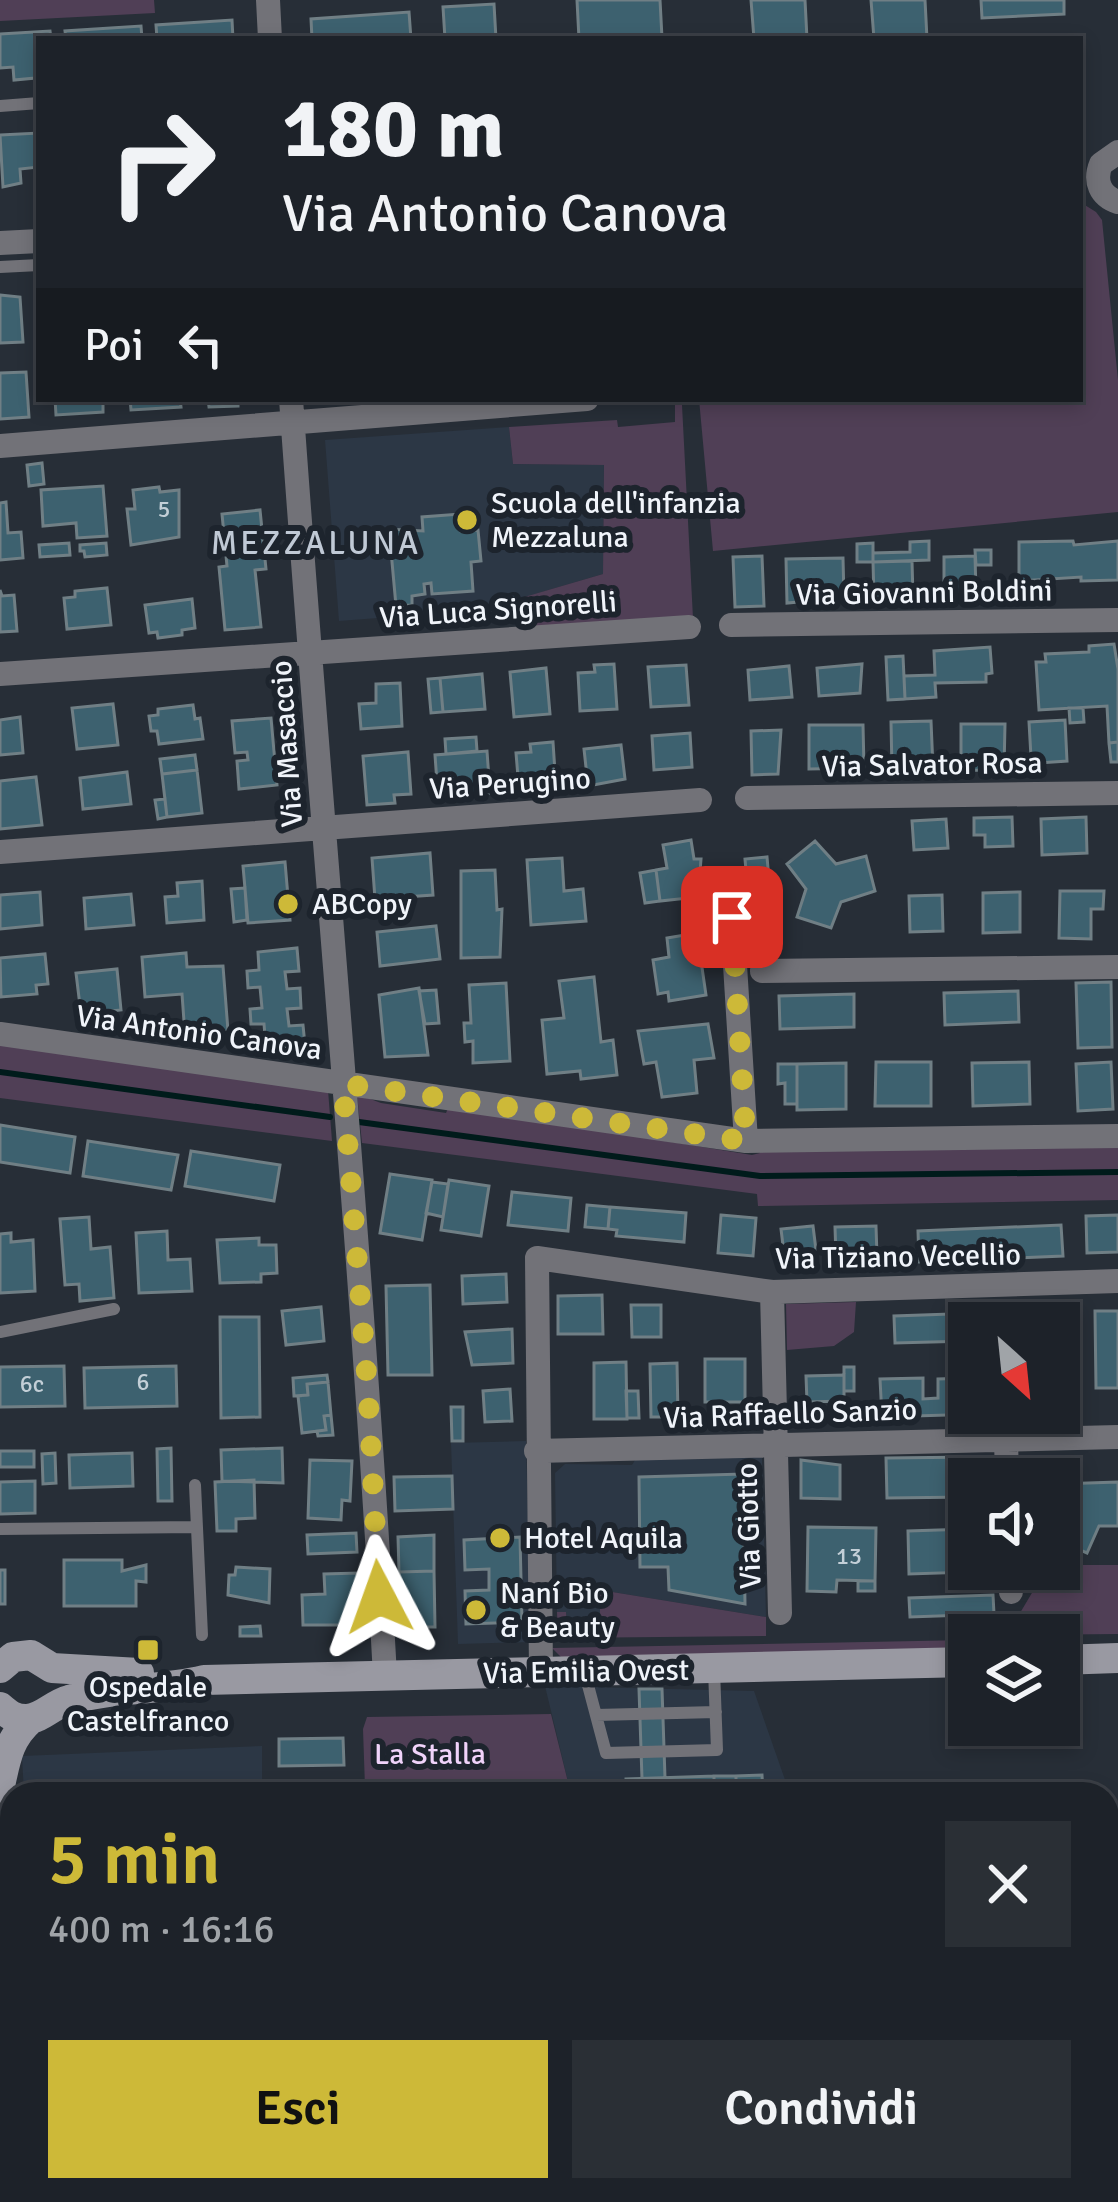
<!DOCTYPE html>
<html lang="it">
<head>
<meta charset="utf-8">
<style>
  body { margin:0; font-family:Signika,sans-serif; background:#2a2f35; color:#f1f3f6; height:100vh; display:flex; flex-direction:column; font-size:45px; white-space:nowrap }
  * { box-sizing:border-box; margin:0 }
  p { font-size:39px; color:#a0a4a8 }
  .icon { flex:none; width:66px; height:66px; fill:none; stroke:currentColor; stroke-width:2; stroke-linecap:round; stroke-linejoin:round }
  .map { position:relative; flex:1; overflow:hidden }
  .panel { position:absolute; left:0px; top:1782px; width:1119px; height:420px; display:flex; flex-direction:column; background:#1d2229; border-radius:36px 36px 0 0; box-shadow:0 6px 18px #0003,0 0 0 3px #3b3f46 }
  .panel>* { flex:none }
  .hud { position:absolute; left:36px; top:36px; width:1047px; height:366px; border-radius:0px; box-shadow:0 6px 18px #0003,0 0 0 3px #3b3f46; background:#1d2229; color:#f1f3f6; overflow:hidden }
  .needle { width:78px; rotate:153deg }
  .buttons { position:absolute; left:948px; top:1302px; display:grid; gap:24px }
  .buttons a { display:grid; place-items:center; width:132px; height:132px; border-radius:0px; background:#1d2229; box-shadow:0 6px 18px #0003,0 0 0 3px #3b3f46; font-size:60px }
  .pin { position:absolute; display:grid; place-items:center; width:102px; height:102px; color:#fff; margin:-51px; border-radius:24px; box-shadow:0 6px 18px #0006 }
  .me { position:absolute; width:132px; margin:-66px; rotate:356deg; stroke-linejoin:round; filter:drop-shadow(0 0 9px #0008) }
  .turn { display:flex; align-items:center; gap:42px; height:252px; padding:0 48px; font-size:54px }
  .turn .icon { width:156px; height:156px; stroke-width:2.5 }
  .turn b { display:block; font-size:84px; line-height:102px }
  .then { display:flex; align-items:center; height:114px; padding:0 48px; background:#0003; gap:24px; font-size:45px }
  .round { display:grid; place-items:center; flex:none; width:126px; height:126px; border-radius:0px; background:#2a2f35 }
  .head { display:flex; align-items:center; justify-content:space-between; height:204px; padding:0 48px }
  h1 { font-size:72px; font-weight:600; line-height:90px; color:#cdb938 }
  .cta { display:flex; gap:24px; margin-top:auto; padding:24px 48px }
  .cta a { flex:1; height:138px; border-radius:0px; background:#cdb938; color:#111; font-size:48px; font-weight:600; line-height:138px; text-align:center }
  .cta a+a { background:#2a2f35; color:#f1f3f6 }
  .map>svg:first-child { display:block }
</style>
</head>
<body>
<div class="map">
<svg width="1118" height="2202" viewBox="0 0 1118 2202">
  <rect width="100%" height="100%" fill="#272e37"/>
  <path fill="#2c3745" d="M509,427L513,464L604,465L603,574L481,610L339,621L325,440Z
    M526,1441L531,1642L458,1644L451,1443Z
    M758,1455L762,1458L766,1617L600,1590L601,1626H567L566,1612H557L555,1473L565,1464L632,1465L637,1457Z
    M545,1686L754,1691L790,1794H571Z
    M262,1746V1790H288V1794H24L22,1756Z
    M105,2190H297V2202H105Z"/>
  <path fill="#503f56" d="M0,0H154L155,13L0,21Z
    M1080,202L1096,212L1102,220L1118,380V512L713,551L699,399H1080Z
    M675,405H682L693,618L524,630L523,615L499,617L497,605L603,574L604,465L513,464L509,427L617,420L618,427L675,422Z
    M0,1042L328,1090L332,1141L0,1098Z
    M357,1094L381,1103L446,1113L449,1106L752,1155L760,1153V1147L1118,1142V1200L758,1206L757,1194L362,1143Z
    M856,1302L854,1332L834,1346L787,1350L786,1304Z
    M1059,1565H1118V1634L1007,1635L1042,1576V1569H1059Z
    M600,1590L766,1617V1636L558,1638L557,1612H566L567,1626H600Z
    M969,1640V1651L564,1660L552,1648Z
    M551,1714L571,1794H288V1790L365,1787L363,1729L367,1717Z
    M297,2190H712L721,2202H297Z"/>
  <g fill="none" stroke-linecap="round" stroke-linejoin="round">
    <path stroke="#001b1b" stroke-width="6" d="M0,1072L330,1117
      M359,1122L760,1176L1118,1172
      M576,2202L596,2190"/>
  </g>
  <path fill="#3d616f" stroke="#707f85" stroke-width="3" d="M577,0H660L662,38L579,39Z
    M751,0H805L807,39H754Z
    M871,0H925L927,39H874Z
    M981,0H1064V14L982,18Z
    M494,4L496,39H445L443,7Z
    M409,12L411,39H312L311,19Z
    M232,20L233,39H157L156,25Z
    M141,26L142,39H66L65,31Z
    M50,31L51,39H39L35,78L14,80L13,67L0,68V34Z
    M39,133V167L20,169L21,183L3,187L0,135Z
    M0,295L20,297L23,342L0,343Z
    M26,372L29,417L0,419V373Z
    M55,399H103V412L56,415Z
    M130,399H180L181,407L131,410Z
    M208,399H238V406L209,407Z
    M42,463L44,484L29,486L27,465Z
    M103,486L107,536L77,538L76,523L43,526L41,490Z
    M159,487L160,492L179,490V537L131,545L127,509H135L133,490Z
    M6,502L8,533L21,532L23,558L0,560V503Z
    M260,510L266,569L255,570L261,627L225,630L219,567L227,566L222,514Z
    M460,514L461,531L478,530L481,561L471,562L473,591L432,594L431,583L424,584L425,594L412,596V605L396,606L389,529L423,531L422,517Z
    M929,541V560L873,562V553L910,552V542Z
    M1073,541L1074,545L1118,541V580L1081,581V577L1019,581V542Z
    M69,543L70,555L40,557L39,545Z
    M106,543L107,555L85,557L84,551H80V545Z
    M873,543V562H857V544Z
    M975,550H991V565H976Z
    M762,556L764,606L735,607L733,557Z
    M975,556L976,591L944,592V557Z
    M843,558L844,598L787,603L786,559Z
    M912,561L913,597L874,598L873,562Z
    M107,588L111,625L67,629L64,598L75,597V591Z
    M0,590L2,596L14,595L17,631L0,632Z
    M192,599L195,628L182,630V635L158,638L157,632L149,633L145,605Z
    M1114,644L1118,669V742L1109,743L1107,706L1039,710L1036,662H1046L1045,654L1089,652V646Z
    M990,647L992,673L986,674V682L935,683L936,697L905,699L904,676L935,675L934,651Z
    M903,656L905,699L888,700L886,657Z
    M614,664L617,709L580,711L578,673L595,672L594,665Z
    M862,664L860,693L819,696L817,668Z
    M686,665L689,705L651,707L648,667Z
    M789,666L792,697L750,700L748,670Z
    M546,668L550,714L514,717L510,672Z
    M482,674L485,709L443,712L440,678Z
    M440,678L443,712L431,713L428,679Z
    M376,684L400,683L402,726L361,729L359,704L376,703Z
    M113,704L118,745L77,749L72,708Z
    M193,705L195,719L200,718L203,739L159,744L157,731H151L149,716L158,715V709Z
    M1069,708H1083L1084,722L1070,723Z
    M20,717L23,753L0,755V720Z
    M271,718L277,785L239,789L237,761L248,760L247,752L235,753L232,721Z
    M1065,720L1067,761L1039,763L1038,757H1031L1029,722Z
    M931,721L933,768L892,770L891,722Z
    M961,724H1005L1004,769L961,771Z
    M809,725H863L864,768L809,769Z
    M781,730L778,774L752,775L751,731Z
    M690,733L692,767L654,770L652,736Z
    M476,737L477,751L446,754L445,739Z
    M553,742L556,787L519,789L516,753L531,752L530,744Z
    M1118,742V762H1111L1109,743Z
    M621,745L625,779L588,786L584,749Z
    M487,751L490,793L438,797L435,755Z
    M408,752L411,794L394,795L395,803L367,805L363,756Z
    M195,755L197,770L162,774L160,759Z
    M197,770L202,813L167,817L162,774Z
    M127,772L131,804L83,809L80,778Z
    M36,777L42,825L0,829V781Z
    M165,799L167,817L158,819L155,800Z
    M1012,817L1013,846L985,847V835H974V818Z
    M1086,817L1087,853L1042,855L1041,819Z
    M946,819L948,848L914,850L912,821Z
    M691,840L694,859H701L698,897L660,901L656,870L667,868L663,845Z
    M815,841L836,864L866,856L875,891L841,902L831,928L797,917L806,889L787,864Z
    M430,853L433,895L375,899L372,858Z
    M767,857L775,947L753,949L745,859Z
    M562,858L564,891L583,889L586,921L531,925L527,860Z
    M285,862L290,920L248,923L243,866Z
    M495,870L497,910L502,909L500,957L461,958V871Z
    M656,870L660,901L645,903L640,873Z
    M202,881L204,920L167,923L165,897L178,896L177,883Z
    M245,888L247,920L234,922L231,889Z
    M1060,891H1104L1103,909H1091V939L1059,938Z
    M40,892L42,925L0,929V895Z
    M1020,892V932L983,933V893Z
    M131,894L134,925L86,929L84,898Z
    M942,895L943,931L910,932L909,896Z
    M436,926L440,959L380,966L377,932Z
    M697,933L706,995L669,1001L668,992L658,994L653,960L669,957L667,938Z
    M297,948L299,971L285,972L287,989L300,988L301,1008L287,1009L289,1026L303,1025L305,1045L266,1048L264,1024H251L250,1009L262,1008L260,987L248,988L247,971L259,970L258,952Z
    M186,953L187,967L223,966L228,1031L185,1035L182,994L145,997L142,957Z
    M45,954L48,984L36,985L37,994L1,997L0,958Z
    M117,969L121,1010L81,1014L76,973Z
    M594,977L601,1042L613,1040L617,1075L581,1079L580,1071L547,1074L542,1020L564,1018L559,981Z
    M1111,982L1112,1047L1078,1048L1076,983Z
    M506,983L510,1061L473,1063V1041L465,1042L464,1023H471L469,985Z
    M419,988L428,1055L385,1057L379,995Z
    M436,990L439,1023L425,1024L419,991Z
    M1018,991L1019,1022L945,1025L944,993Z
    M854,994V1027L780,1029L779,996Z
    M708,1024L714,1058L694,1060L697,1093L662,1097L656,1062L644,1064L638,1031Z
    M876,1062H931V1106H875Z
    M1029,1062L1030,1104L973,1106L972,1063Z
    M1111,1062L1113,1109L1078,1111L1076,1064Z
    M846,1063V1109L797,1110V1064Z
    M778,1064H797V1104H785V1083L778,1084Z
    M0,1125L75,1137L70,1173L0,1162Z
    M88,1141L178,1155L171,1190L83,1176Z
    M191,1151L280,1165L274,1201L185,1186Z
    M390,1174L432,1180L422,1240L380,1233Z
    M449,1180L489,1186L481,1236L441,1230Z
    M432,1182L448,1184L443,1217L426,1213Z
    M512,1192L571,1198L568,1231L508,1225Z
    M587,1205L610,1207L608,1229L585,1227Z
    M610,1207L686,1213L684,1242L616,1236L617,1230L608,1229Z
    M721,1215L756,1218L753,1256L718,1253Z
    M1118,1215V1252L1087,1253L1086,1216Z
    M89,1217L91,1249L110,1247L114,1298L80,1301L79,1284L65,1285L60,1219Z
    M1061,1225L1063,1256L919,1262L918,1231Z
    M813,1226L817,1258L785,1262L781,1229Z
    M876,1226L877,1256L836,1257L835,1227Z
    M167,1231L168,1260L190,1259L192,1291L139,1293L136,1233Z
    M11,1233V1242L33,1240L35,1291L0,1293V1234Z
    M259,1238V1245H276L277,1273L261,1274V1282L220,1283L217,1240Z
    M506,1274L507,1302L463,1304L462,1276Z
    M430,1285L432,1375H388L386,1286Z
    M602,1295L603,1334H558V1296Z
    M631,1305H661V1337H632Z
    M321,1307L324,1341L286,1345L282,1311Z
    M1095,1311H1118V1388H1096Z
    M979,1313V1323H969V1341L895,1343L894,1316Z
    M1040,1314H1072L1074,1381L1059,1382V1323H1040Z
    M220,1317H259L260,1417L221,1418Z
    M512,1329L513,1363L472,1365L465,1332Z
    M705,1359H745V1402H705Z
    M626,1362L627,1419H594V1363Z
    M677,1363L678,1417H651L650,1364Z
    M64,1366L65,1406L0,1407V1367Z
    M176,1366L177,1406L85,1408L84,1368Z
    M844,1367H854V1391H844Z
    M327,1375L328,1382L307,1384L308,1395L294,1396L293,1378Z
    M844,1375V1401L807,1402L806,1376Z
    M923,1378V1399L938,1398V1379L969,1378V1413L981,1414L882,1417L880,1379Z
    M328,1382L331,1415L324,1416L326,1430L302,1433L298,1396L308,1395L307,1384Z
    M510,1389L512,1421L485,1422L483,1391Z
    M626,1391H638L639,1418H627Z
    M451,1407H463V1441H452Z
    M331,1415L333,1435L318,1436L317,1431L326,1430L324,1416Z
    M171,1448L172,1501H158L157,1449Z
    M282,1448L283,1483L222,1481L221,1450Z
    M0,1451H34V1467H0Z
    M55,1453L56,1483L43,1484L42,1454Z
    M132,1453L133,1486L70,1488L69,1455Z
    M975,1457V1479H969V1497L887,1498L886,1458Z
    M310,1460L352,1461L350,1501L342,1500L341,1520L308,1518Z
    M801,1460L840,1465V1499L801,1498Z
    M743,1474L745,1604L669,1590L668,1567H640L639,1477Z
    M452,1476L453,1509L395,1511L394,1477Z
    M254,1480L255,1518L236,1519V1531H217L215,1482Z
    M35,1481V1513L0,1514V1482Z
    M1118,1482V1526H1099L1087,1553L1059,1541V1484Z
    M808,1527L876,1528L875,1581L837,1580L836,1592L807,1591Z
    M969,1529V1569L973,1572L909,1574L908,1531Z
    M356,1533L357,1552L308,1554L307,1535Z
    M434,1535V1571L399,1572L398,1537Z
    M520,1537L522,1622L466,1624L465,1591L489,1590V1569L465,1570L464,1540Z
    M64,1560H122V1571L146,1565V1582L136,1581V1606H64Z
    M236,1567L270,1569L269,1603L228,1595L229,1575H235Z
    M0,1570H5V1604H0Z
    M434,1571L435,1627H399V1572Z
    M359,1573L361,1625H303L302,1595L325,1594L324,1574Z
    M858,1581H875V1591H858Z
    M993,1595L994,1614L910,1617L909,1598Z
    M260,1626L261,1636H240V1627Z
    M639,1689H662L665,1778L642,1779Z
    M343,1738L344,1765L279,1766V1739Z
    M762,1775L763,1794H736V1776Z
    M714,1776V1794H626V1779Z
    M714,1776H736V1794H714Z
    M1107,2072H1118V2164L1107,2165Z
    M37,2190H67L68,2202H38Z
    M184,2190H270V2202H184Z"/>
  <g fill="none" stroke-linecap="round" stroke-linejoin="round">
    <path stroke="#727278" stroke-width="12" d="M0,106L39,103
      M0,267L39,265
      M0,1332L114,1309
      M195,1485L202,1635
      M0,1529L196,1527
      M585,1674L606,1753L717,1750L714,1670
      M596,1715L716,1712"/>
    <path stroke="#727278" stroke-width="24" d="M268,0L270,39
      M1118,152L1101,164C1094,181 1100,196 1118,202
      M0,243L39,241
      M291,399C321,825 362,1250 385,1676
      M0,446L587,399
      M731,625L1118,620
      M0,674L689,627
      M747,798L1118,793
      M0,852L700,800
      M732,917L746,1141
      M762,971L1118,967
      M0,1034L746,1141L1118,1136
      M772,1292L780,1613
      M1006,1439L1007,1479
      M536,1451L1118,1437
      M1010,1569L1011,1592
      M541,1672L537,1258L772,1292L1118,1281"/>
    <path stroke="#9999a2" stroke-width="30" d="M1059,1660L1118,1658
      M0,1668L13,1657L31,1655L52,1668L139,1673
      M0,1707C8,1714 14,1719 26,1719C42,1719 53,1704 69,1700C113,1687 160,1691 204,1680L969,1662
      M0,1786C6,1758 9,1738 31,1719
      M0,1790L12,2034
      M19,2190L20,2202"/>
  </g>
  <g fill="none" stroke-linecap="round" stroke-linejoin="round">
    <path stroke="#cdb938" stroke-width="21" stroke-dasharray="0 37.8" d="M379,1597L368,1392L343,1084L746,1141L732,917"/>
  </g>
  <g fill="#cdb938" stroke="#1d242d" stroke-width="4.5">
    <circle cx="467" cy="520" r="12"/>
    <circle cx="288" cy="904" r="12"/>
    <circle cx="500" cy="1538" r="12"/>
    <circle cx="476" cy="1610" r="12"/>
    <rect x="136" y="1638" width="24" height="24" rx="6"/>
  </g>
  <g text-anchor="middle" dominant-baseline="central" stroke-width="12" stroke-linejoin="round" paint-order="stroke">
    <g font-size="24" fill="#c3cfd7">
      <text x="164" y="509">5</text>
      <text x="143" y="1382">6</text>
      <text x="32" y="1384">6c</text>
      <text x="849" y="1556">13</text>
    </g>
    <g font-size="30" fill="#f0f4fa" stroke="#1d242d" text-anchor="start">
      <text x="491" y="503">Scuola dell'infanzia<tspan x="491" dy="34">Mezzaluna</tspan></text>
      <text x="312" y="904">ABCopy</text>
      <text x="524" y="1538">Hotel Aquila</text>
      <text x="500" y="1593">Naní Bio<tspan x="500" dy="34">&amp; Beauty</tspan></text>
      <text x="148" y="1687" text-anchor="middle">Ospedale<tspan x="148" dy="34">Castelfranco</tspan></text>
    </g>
    <g font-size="30" fill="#f0f4fa" stroke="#1d242d">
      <text transform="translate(924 593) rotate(-1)">Via Giovanni Boldini</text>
      <text transform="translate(498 610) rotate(-4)">Via Luca Signorelli</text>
      <text transform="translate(287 744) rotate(-94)">Via Masaccio</text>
      <text transform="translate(932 765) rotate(-1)">Via Salvator Rosa</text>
      <text transform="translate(510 784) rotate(-4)">Via Perugino</text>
      <text transform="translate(199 1033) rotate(8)">Via Antonio Canova</text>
      <text transform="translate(898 1257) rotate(-1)">Via Tiziano Vecellio</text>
      <text transform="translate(790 1414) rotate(-2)">Via Raffaello Sanzio</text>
      <text transform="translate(749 1526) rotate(-92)">Via Giotto</text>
      <text transform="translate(586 1672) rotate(-1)">Via Emilia Ovest</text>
    </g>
    <g font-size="30" fill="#f0d3fa" stroke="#1d242d">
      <text x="430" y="1754">La Stalla</text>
    </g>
    <g font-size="33" letter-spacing="3" fill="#c0c9d5" stroke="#1d242d">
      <text x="316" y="543">MEZZALUNA</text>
    </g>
  </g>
</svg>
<div class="buttons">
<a><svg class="needle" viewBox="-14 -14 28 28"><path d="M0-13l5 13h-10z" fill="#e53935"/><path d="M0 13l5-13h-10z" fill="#a0a4a8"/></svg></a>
<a><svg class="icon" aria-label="sound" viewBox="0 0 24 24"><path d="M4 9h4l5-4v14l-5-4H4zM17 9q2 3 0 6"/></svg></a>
<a><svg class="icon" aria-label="layers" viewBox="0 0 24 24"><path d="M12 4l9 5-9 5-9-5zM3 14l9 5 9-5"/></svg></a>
</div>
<div class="pin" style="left:732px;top:917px;background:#d93025"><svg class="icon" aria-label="arrive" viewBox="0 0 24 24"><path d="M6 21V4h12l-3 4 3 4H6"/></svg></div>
<svg class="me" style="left:379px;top:1597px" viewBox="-20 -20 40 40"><path d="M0-17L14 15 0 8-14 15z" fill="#cdb938" stroke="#fff" stroke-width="4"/></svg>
<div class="hud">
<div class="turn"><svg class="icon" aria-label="right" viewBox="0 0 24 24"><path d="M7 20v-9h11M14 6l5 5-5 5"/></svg><div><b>180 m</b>Via Antonio Canova</div></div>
<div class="then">Poi<svg class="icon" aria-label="left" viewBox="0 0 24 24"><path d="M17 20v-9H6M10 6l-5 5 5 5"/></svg></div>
</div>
<section class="panel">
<div class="head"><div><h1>5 min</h1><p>400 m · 16:16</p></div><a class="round"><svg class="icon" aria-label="close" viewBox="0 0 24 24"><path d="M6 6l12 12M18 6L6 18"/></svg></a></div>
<div class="cta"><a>Esci</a><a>Condividi</a></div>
</section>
</div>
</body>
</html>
